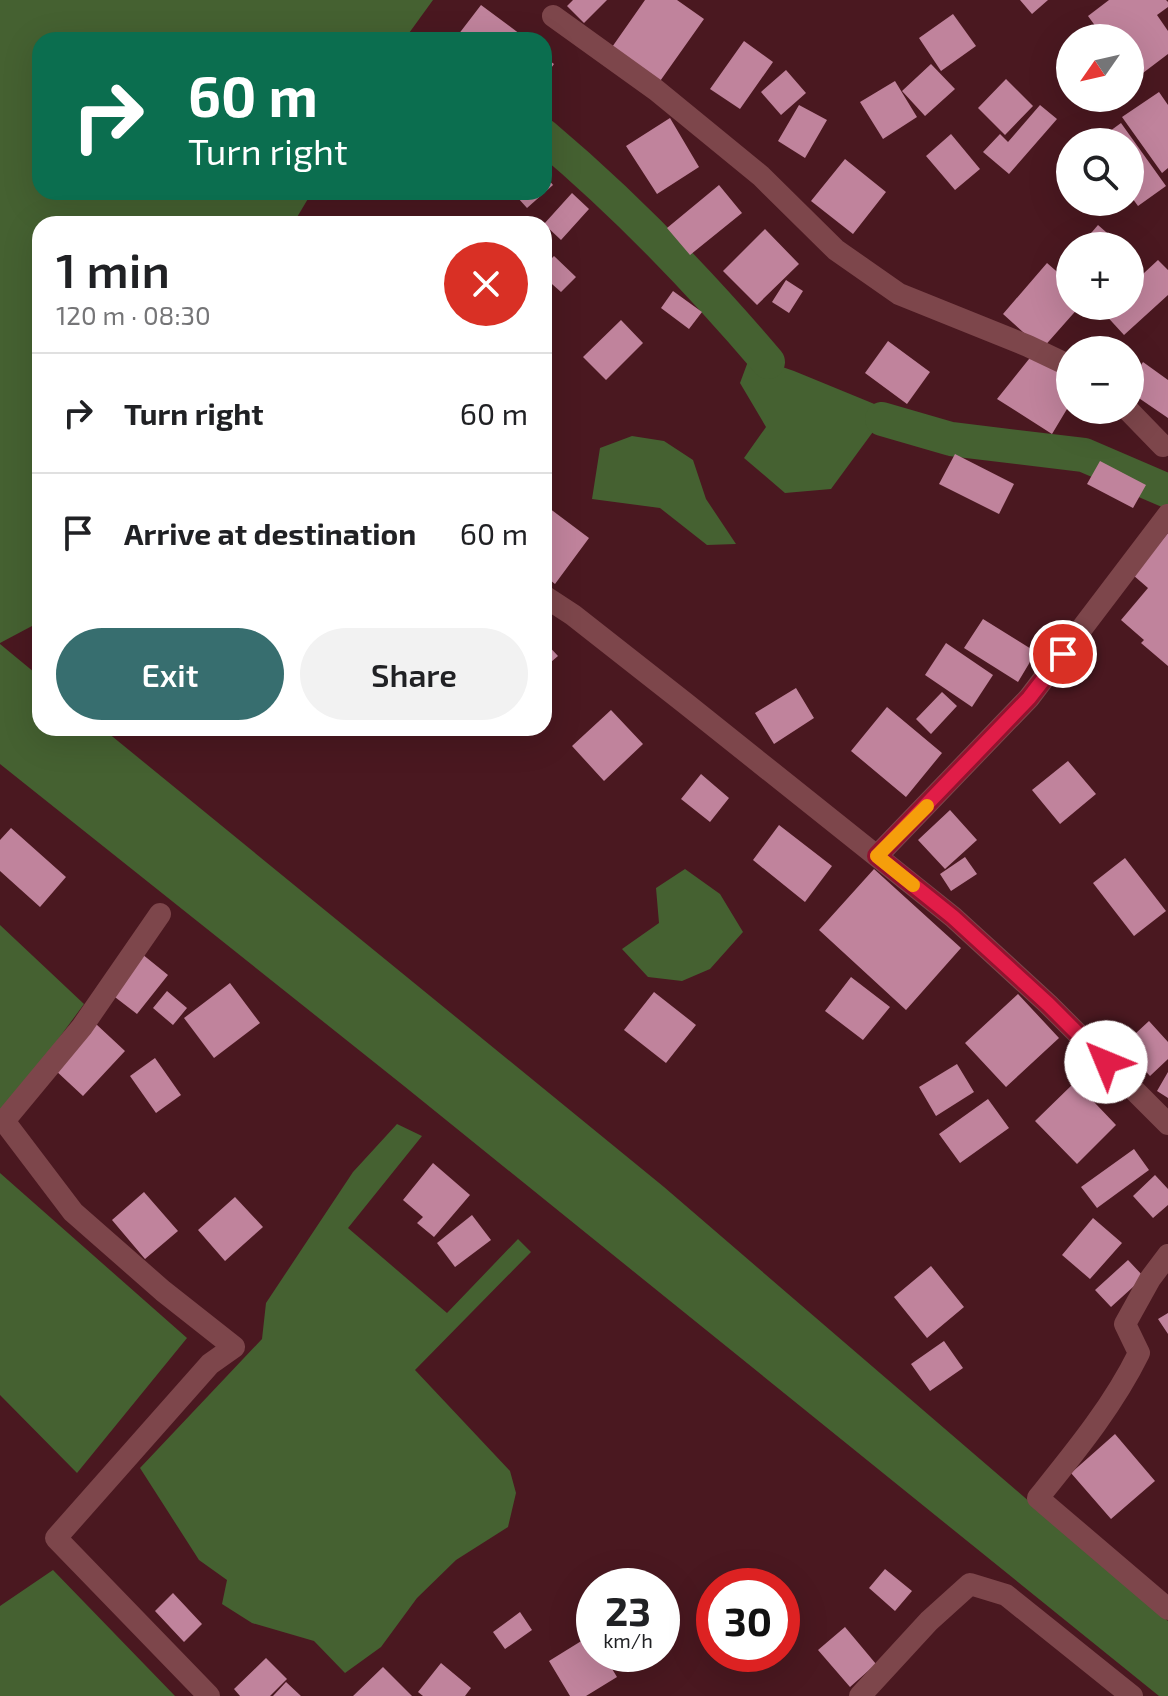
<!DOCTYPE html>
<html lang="en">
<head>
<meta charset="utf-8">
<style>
  body { margin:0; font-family:"Exo 2",sans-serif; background:#f2f2f2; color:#202124; height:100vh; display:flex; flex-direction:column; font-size:30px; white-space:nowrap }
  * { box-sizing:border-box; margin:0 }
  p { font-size:26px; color:#757577 }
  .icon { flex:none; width:44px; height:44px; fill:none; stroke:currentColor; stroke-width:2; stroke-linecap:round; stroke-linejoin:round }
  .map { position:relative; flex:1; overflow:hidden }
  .side { position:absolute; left:32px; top:216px; width:520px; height:520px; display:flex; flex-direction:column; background:#fff; border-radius:24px; box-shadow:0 8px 32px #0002 }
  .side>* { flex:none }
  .top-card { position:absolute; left:32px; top:32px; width:520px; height:168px; border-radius:24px; box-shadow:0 8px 32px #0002; background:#0b6e4f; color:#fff; overflow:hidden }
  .needle { width:52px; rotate:236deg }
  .fabs { position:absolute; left:1056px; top:24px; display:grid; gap:16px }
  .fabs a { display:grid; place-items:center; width:88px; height:88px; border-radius:50%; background:#fff; box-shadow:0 8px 32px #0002; font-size:40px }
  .speed { position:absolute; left:576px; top:1568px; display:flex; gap:16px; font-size:40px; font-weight:700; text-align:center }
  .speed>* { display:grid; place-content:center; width:104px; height:104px; border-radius:50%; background:#fff; box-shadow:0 8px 32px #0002; line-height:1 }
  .speed small { font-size:20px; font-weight:400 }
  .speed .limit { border:12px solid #d22; background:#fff; color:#111 }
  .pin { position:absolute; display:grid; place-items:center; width:68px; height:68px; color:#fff; margin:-34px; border:4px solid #fff; border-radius:50%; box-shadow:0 2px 8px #0007 }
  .me { position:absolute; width:88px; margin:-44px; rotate:315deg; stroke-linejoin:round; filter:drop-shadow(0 0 6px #0008) }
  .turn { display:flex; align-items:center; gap:28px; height:168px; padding:0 24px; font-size:36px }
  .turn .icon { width:104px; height:104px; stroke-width:2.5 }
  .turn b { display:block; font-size:56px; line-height:68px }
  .round { display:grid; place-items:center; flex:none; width:84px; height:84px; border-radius:42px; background:#f2f2f2 }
  .headline { display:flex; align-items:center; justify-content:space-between; height:136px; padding:0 24px }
  h1 { font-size:48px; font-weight:600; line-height:60px }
  .action { display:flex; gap:16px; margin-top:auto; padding:16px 24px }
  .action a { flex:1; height:92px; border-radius:48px; background:#376e6f; color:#fff; font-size:32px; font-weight:600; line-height:92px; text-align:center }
  .action a+a { background:#f2f2f2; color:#202124 }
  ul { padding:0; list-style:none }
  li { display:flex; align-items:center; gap:24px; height:120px; padding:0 24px; border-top:2px solid #e0e0e0 }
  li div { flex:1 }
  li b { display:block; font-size:30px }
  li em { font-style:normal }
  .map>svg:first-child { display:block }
</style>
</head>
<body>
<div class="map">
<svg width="1168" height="1696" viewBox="0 0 1168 1696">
  <rect width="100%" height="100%" fill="#4a1820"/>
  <path fill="#456131" d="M0,0H433L404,40H40V192H312L293,224H40V615L32,626L0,643Z
    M750,356L794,371L889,410L831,489L785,493L744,458L766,427L740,383Z
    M632,436L664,441L693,460L706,499L736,544L707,545L660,508L592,499L600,448Z
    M0,644L40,677V728H102L664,1187L1168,1621V1696H1159L404,1086L0,764Z
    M685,869L720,894L743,932L710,969L682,981L648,977L622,949L659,923L656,888Z
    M0,925L84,1004L1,1117H0Z
    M397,1124L422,1136L348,1228L447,1313L518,1239L531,1252L415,1370L510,1471L516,1493L508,1527L456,1560L417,1598L381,1647L345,1673L314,1641L252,1623L222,1604L227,1580L199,1560L140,1468L262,1339L266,1303L353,1172Z
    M0,1173L187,1338L77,1473L0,1395Z
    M53,1570L175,1696H0V1606Z"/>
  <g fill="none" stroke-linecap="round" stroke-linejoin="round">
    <path stroke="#456131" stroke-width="34" d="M544,136C626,205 699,281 768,362
      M882,419L951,439L1084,455L1168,491"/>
  </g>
  <path fill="#c0839c" d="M573,0H607L584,23L567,6Z
    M645,0H677L704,19L658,84L610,50Z
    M1020,0H1048L1032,14Z
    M1109,0H1166L1168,2V7L1157,15L1168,31V54L1135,79L1130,72V38H1104L1088,16Z
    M481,5L528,40H465L458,35Z
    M953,14L976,46L941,71L919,38Z
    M744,41L773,62L740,109L710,89Z
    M544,57L554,64L544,78Z
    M931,64L955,89L925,116L902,91Z
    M786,70L806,93L781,115L761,92Z
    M1006,79L1033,106L1005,135L978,108Z
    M895,81L917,117L883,139L860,102Z
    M1159,92L1168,105V168L1162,173L1122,117Z
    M1080,98H1101L1090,108Z
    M799,105L827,120L805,158L778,141Z
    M1040,105L1057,119L1009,174L983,152L1000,134L1008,142Z
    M670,118L699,167L657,194L626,146Z
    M1121,123L1166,186L1138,206L1130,195V142H1095Z
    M951,134L980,169L955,190L926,156Z
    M845,159L886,192L853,234L811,201Z
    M544,174L553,185L527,208L518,198L525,192H544Z
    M719,185L742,213L690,255L667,228Z
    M572,193L589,209L561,240L544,224Z
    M1098,225L1122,246H1080Z
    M765,229L799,264L757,305L723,271Z
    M554,256L576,277L561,292L544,277V266Z
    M1158,260L1168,270V295L1124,335L1102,311L1108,306H1130V286Z
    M1047,263L1070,283V306H1080L1042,349L1003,314Z
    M786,280L803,291L789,313L772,302Z
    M673,291L702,312L689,329L661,308Z
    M621,320L643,343L606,380L583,357Z
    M888,341L930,372L907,404L865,373Z
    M1033,354L1070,377V404L1052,434L997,399Z
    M1143,362L1168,380V418L1130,392V381Z
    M955,454L1014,484L999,514L939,484Z
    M1100,461L1146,485L1133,508L1087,484Z
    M549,508L589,538L555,584L544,575V515Z
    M1168,533V666L1141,643L1144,640L1121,620L1148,588L1133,575Z
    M983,619L1036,652L1018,682L964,648Z
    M544,641L558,656L544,668Z
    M946,643L993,675L972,707L925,675Z
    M796,688L814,718L774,744L755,713Z
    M942,692L957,706L931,734L916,719Z
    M887,707L942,753L906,797L851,751Z
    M611,710L643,744L604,781L572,746Z
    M1068,761L1096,794L1060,824L1032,790Z
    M701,774L729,798L710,822L681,799Z
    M950,810L977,840L945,869L918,840Z
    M779,825L832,866L805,902L753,860Z
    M11,828L66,877L40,907L0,871V840Z
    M965,857L977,874L951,891L940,874Z
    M1125,858L1166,911L1134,936L1093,883Z
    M874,869L961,948L906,1010L819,930Z
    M142,954L168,975L137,1014L111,994Z
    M851,977L890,1007L863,1040L825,1011Z
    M230,983L260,1023L214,1058L184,1018Z
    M167,991L187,1008L173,1025L153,1008Z
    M654,992L696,1025L666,1063L624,1030Z
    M1018,994L1059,1038L1006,1087L965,1043Z
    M1149,1021L1168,1042V1059L1150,1076L1122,1046Z
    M96,1024L125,1051L83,1096L54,1069Z
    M155,1058L181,1095L156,1113L130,1076Z
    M957,1064L974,1092L936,1116L919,1087Z
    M1168,1072V1098L1157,1091Z
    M1075,1082L1116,1125L1077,1164L1035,1121Z
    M988,1099L1009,1128L960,1163L939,1134Z
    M1134,1149L1149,1170L1097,1208L1081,1187Z
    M433,1163L470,1195L434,1237L417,1223L423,1217L403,1200Z
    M1155,1175L1168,1189V1205L1153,1218L1133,1196Z
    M144,1192L178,1231L145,1259L112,1220Z
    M235,1197L263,1227L225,1261L198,1230Z
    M472,1215L491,1240L455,1267L437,1243Z
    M1093,1218L1122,1243L1090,1279L1062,1255Z
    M1128,1260L1144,1277L1111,1307L1095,1290Z
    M931,1266L964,1307L927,1338L894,1297Z
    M1168,1313V1334L1158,1319Z
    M944,1341L963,1368L930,1391L911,1364Z
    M1115,1434L1155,1481L1111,1519L1071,1473Z
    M885,1569L912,1591L895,1611L869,1588Z
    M173,1593L202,1624L184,1642L155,1611Z
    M520,1612L532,1630L505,1649L493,1632Z
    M845,1627L876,1664L850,1687L818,1650Z
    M591,1635L594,1640V1654H603L617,1677L586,1696H570L549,1661Z
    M266,1658L287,1679L270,1696H240L234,1689Z
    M441,1663L471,1688L465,1696H423L418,1692Z
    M383,1667L412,1696H353Z
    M286,1682L301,1696H273Z"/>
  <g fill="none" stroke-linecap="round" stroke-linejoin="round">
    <path stroke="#7d464b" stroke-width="22" d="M553,16L656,90L761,176L836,250L899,294L1028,346L1070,366
      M1128,410L1163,446
      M544,596L573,615L685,703L953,917L1048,1004L1168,1124
      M877,856L1029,698L1168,515
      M160,914L82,1027L4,1121L73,1212L163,1291L234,1347L210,1364L56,1538L209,1696
      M1168,1255L1150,1279L1125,1324L1139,1353C1113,1406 1075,1452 1038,1498L1168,1609
      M860,1696L929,1621L970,1584L1006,1595L1132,1696"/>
  </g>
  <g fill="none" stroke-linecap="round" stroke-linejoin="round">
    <defs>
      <path id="route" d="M1063,654L1029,698L877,856L953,917L1048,1004L1106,1062"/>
    </defs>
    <use href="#route" stroke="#92132f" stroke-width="20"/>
    <use href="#route" stroke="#e11d48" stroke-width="14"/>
    <path stroke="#f59e0b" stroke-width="14" d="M913,885L877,856L927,806"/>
  </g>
</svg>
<div class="fabs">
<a><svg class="needle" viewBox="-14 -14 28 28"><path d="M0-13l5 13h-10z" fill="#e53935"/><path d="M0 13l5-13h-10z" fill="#757577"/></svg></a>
<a><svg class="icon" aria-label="search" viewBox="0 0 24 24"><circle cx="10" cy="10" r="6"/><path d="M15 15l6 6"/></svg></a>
<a>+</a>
<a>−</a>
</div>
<div class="speed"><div>23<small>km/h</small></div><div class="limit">30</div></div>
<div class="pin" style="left:1063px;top:654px;background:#d93025"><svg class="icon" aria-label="arrive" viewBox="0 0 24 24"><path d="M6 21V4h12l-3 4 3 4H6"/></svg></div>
<svg class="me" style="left:1106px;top:1062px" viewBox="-20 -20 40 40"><circle r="19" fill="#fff"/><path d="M0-13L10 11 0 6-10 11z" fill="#e11d48"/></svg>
<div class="top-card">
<div class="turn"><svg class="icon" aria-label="right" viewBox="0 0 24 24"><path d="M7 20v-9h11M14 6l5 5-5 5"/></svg><div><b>60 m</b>Turn right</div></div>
</div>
<section class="side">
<div class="headline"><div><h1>1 min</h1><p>120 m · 08:30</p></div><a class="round" style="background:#d93025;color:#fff"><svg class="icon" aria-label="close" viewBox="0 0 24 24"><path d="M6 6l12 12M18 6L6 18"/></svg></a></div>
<ul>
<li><svg class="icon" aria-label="right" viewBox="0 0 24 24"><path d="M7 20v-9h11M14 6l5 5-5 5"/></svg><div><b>Turn right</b></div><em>60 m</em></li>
<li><svg class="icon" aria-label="arrive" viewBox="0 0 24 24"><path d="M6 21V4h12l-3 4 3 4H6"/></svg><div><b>Arrive at destination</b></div><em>60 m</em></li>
</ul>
<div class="action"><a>Exit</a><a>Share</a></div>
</section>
</div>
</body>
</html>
